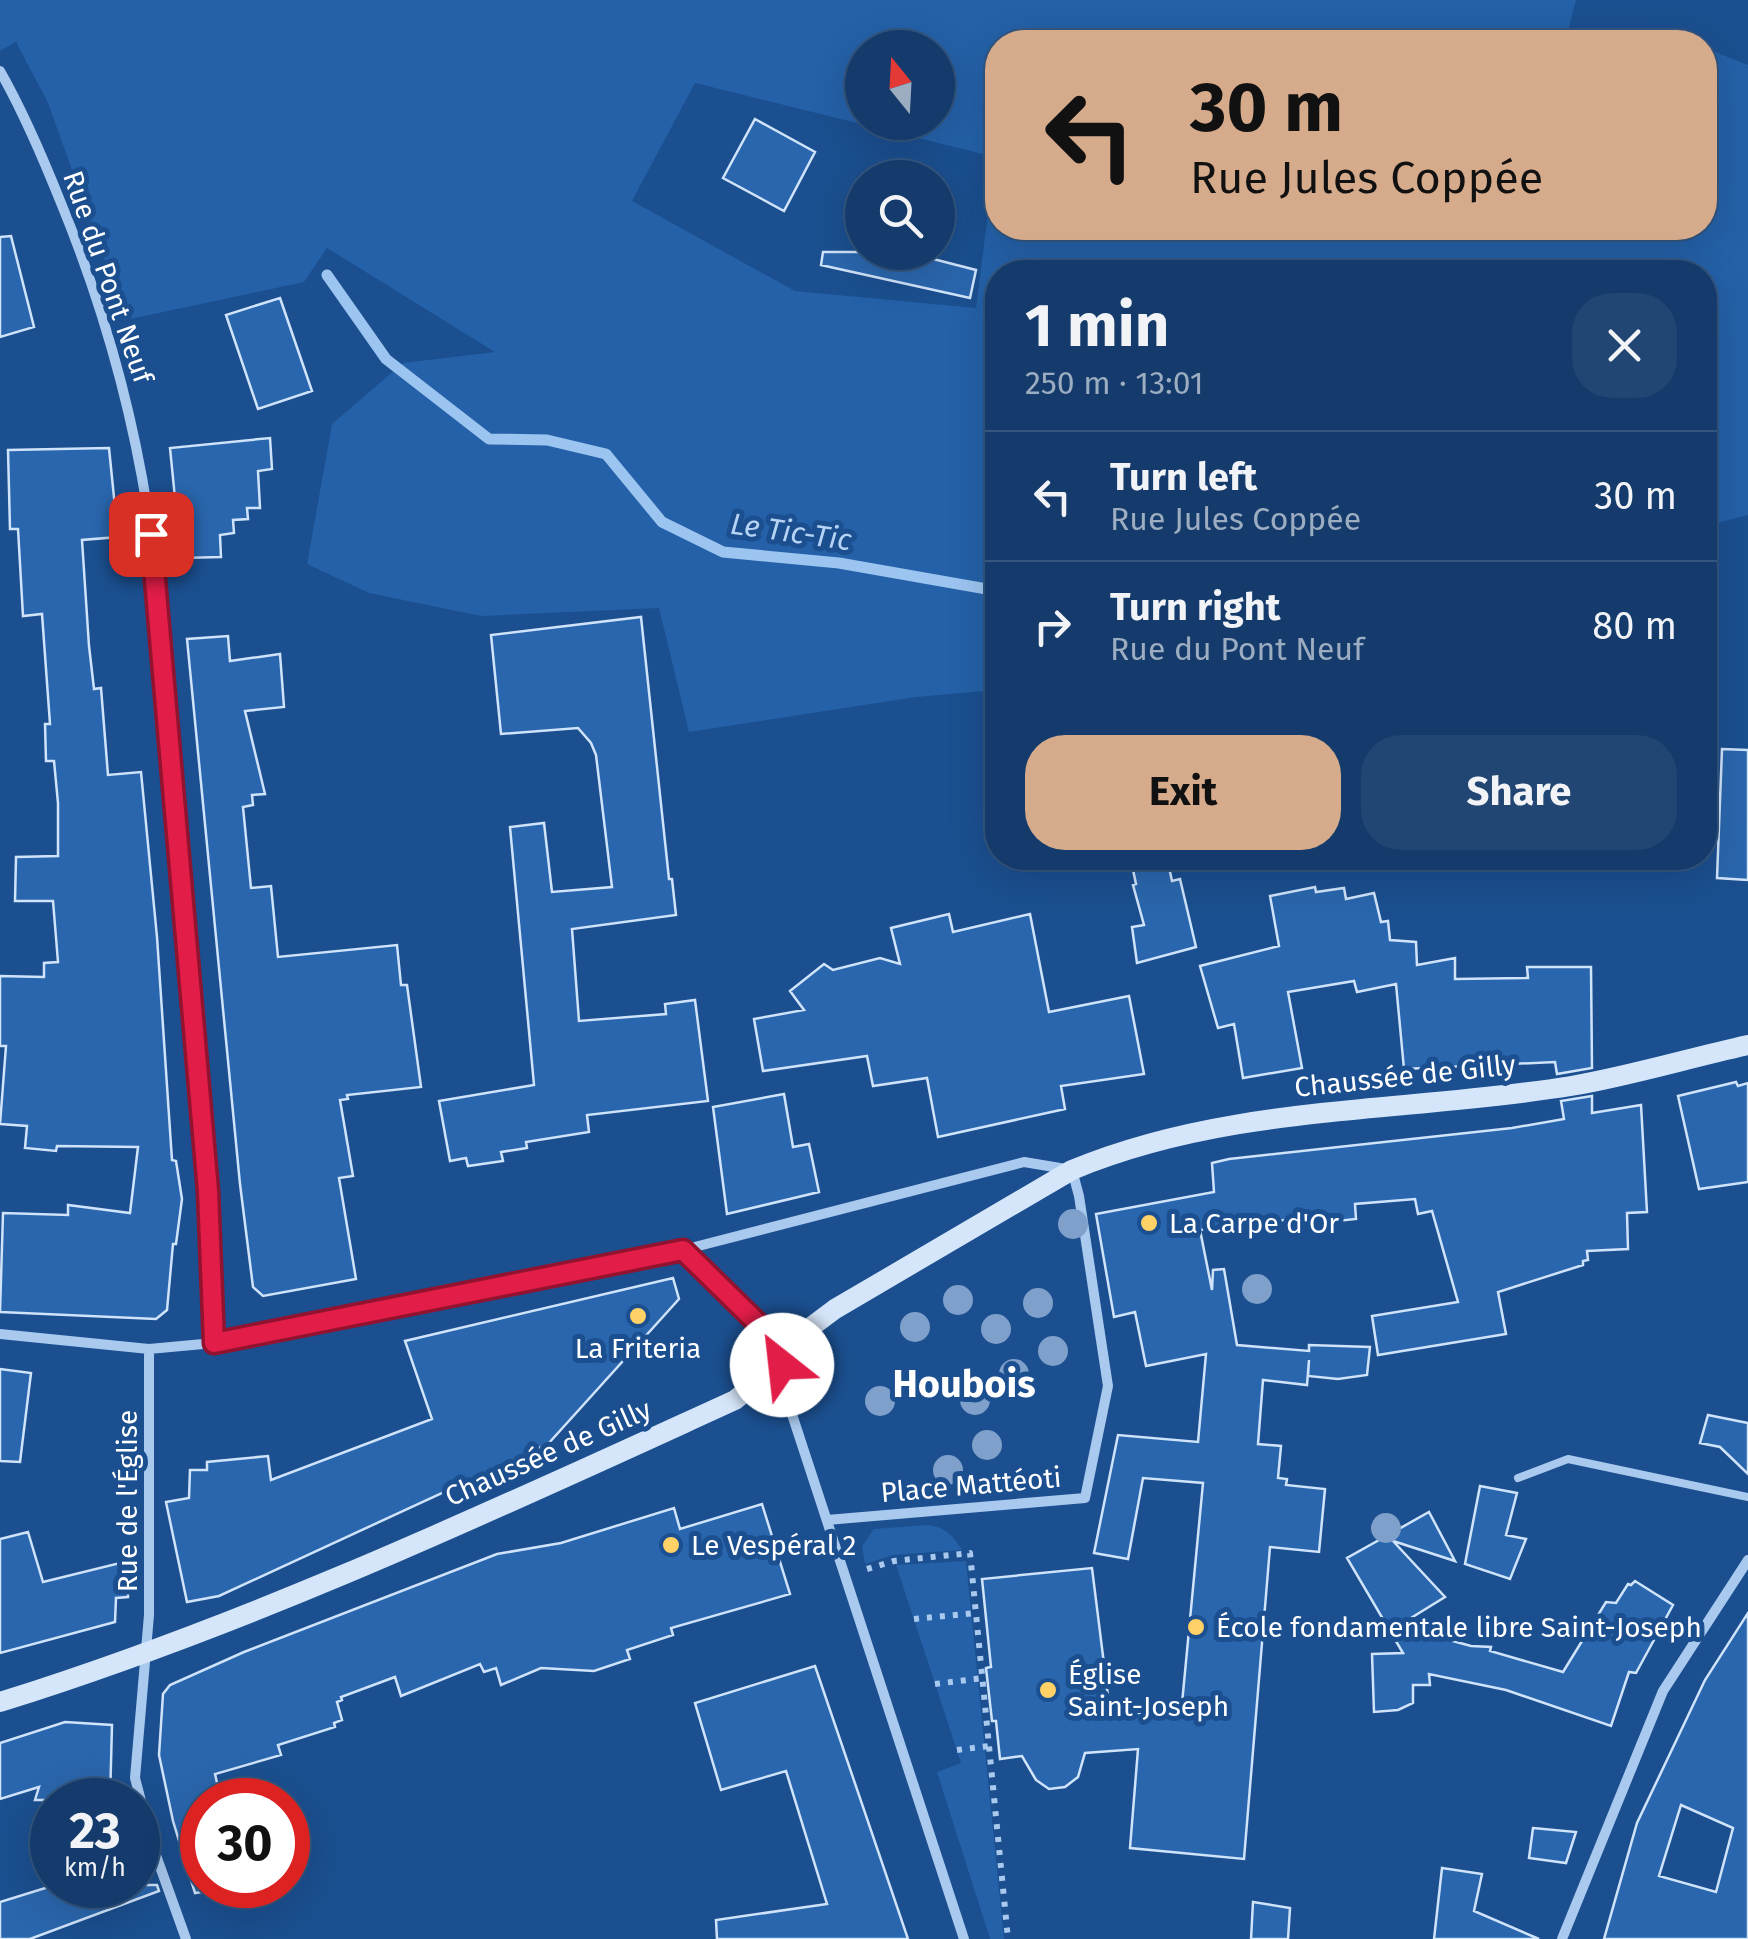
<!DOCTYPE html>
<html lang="en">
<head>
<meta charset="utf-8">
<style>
  body { margin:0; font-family:"Fira Sans",sans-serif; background:#214673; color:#f1f3f6; height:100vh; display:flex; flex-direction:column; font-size:38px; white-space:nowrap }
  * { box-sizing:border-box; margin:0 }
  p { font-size:32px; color:#9dadc1 }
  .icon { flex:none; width:55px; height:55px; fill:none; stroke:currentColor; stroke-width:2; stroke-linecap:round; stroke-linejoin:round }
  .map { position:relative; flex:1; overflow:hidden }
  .side { position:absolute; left:985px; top:260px; width:732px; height:610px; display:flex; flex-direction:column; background:#143b6b; border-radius:40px; box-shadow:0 10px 40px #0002,0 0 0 2px #33557e }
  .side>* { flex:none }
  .top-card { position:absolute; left:985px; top:30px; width:732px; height:210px; border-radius:40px; box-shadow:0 10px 40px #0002,0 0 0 2px #33557e; background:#d6ab8b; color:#111; overflow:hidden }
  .needle { width:65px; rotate:342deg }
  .controls { position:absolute; left:845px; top:30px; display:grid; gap:20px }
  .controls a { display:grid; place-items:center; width:110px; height:110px; border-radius:50%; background:#143b6b; box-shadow:0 10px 40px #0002,0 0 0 2px #33557e; font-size:50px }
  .speed { position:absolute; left:30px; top:1778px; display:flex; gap:20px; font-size:50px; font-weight:700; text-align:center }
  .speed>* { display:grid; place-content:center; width:130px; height:130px; border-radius:50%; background:#143b6b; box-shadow:0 10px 40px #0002,0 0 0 2px #33557e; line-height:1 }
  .speed small { font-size:25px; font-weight:400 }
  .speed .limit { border:15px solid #d22; background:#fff; color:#111 }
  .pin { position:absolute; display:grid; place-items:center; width:85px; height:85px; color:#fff; margin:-42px; border-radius:20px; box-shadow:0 5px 15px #0006 }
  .me { position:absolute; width:110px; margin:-55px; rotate:331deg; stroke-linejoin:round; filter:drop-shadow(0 0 8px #0008) }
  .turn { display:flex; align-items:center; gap:35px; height:210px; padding:0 40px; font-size:45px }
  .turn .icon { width:130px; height:130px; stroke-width:2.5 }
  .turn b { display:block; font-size:70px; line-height:85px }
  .round { display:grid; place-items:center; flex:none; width:105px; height:105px; border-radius:40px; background:#214673 }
  .overview { display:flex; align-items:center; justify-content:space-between; height:170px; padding:0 40px }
  h1 { font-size:60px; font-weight:700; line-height:75px }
  .primary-button { display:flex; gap:20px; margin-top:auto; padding:20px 40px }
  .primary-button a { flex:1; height:115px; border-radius:40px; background:#d6ab8b; color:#111; font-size:40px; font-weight:700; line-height:115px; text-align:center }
  .primary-button a+a { background:#214673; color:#f1f3f6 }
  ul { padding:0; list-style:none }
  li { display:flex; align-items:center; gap:30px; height:130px; padding:0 40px; border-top:2px solid #33557e }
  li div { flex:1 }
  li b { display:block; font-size:38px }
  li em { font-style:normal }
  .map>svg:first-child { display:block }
</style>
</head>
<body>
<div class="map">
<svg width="1748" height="1939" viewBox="0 0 1748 1939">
  <rect width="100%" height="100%" fill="#1b4f8f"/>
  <path fill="#2461a8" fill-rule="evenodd" d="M0,0H1576L1565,42H998V228H1705V48L1748,65V515L1705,526V272H998L997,690L916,697L689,732L659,608L481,616L369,593L307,564L332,424L403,363L495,352L327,248L304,282L126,320L48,103L16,42L0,51ZM862,48H938V122H862ZM695,83L995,157L976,308L795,291L632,201Z
    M928,1525C945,1527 953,1535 962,1550L893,1555L865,1564L862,1546L874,1529Z
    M966,1561L1004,1939H990L937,1772L961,1763L896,1565Z"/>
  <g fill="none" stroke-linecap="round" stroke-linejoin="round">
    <path stroke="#9cc4f0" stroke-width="11" d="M327,275L386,359L489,439L547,440L606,454L662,522L723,552L839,563L998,591"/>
  </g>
  <path fill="#2a66ad" stroke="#cfe3fa" stroke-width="2.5" fill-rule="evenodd" d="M755,119L815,152L784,211L723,178Z
    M11,236L34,327L0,337V237Z
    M823,252H906L976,270L970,298L821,265Z
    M280,298L312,391L258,409L226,315Z
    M270,438L272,469L258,471L260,508H247L248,519L233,520L234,533L220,535L221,557L181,558L170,448Z
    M109,448L118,537L82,540L89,646L94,689L101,688L108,775L141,772L157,937L172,1160L176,1161L182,1199L176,1244H173L167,1310L156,1319L0,1312L3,1213L68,1215V1205L130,1213L138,1147L57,1146L56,1151L25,1148L27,1126L0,1124L6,1046H0V976L44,977V963L58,962L53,901H15L16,857L58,856V803L54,761H46L45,724H50L42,614L23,616L18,529H10L8,450Z
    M641,617L669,879H672L676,915L572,929L579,1021L666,1014L665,1004L695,1000L708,1101L587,1115L589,1132L526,1142L527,1148L501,1152L503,1161L468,1166L466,1158L450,1161L439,1101L534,1085L510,827L544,823L552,892L612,887L596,755L591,743L578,728L501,734L491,635Z
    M228,636L230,661L280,654L284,707L245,711L265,794L252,795L253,805L243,807L251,888L271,886L278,957L397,945L401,985H407L421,1087L347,1095L348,1099L340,1100L353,1176L339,1178L356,1279L263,1296L253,1287L240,1184L187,639Z
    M1722,749L1748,750V880L1717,878Z
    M1167,858L1172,881L1180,879L1196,947L1137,963L1132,927L1144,925L1133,885L1136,884L1132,865Z
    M1315,887L1316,892L1344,888L1346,899L1374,893L1381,922L1388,921L1390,940L1416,942L1417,965L1455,958V979L1528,978L1527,967H1591L1592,1068L1557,1074L1555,1062L1404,1069L1396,984L1357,992L1354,981L1288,992L1302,1068L1243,1078L1234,1024L1218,1028L1200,966L1279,946L1270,896Z
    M949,914L953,932L1030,914L1049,1012L1129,996L1144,1074L1061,1086L1065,1109L938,1137L927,1078L873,1086L867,1056L763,1071L754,1019L804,1010L790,991L824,964L833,970L880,958L900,964L891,928Z
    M1736,1082L1738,1086L1748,1083V1182L1699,1189L1678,1096Z
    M784,1094L793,1147L809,1144L819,1192L727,1214L713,1107Z
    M1592,1096V1113L1641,1105L1647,1212L1627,1213L1628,1249L1587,1251L1588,1260L1583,1261V1265L1498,1292L1506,1334L1378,1355L1372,1316L1458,1302L1432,1211L1418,1214L1415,1199L1355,1204L1356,1219L1328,1222L1327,1215L1200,1230L1212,1290L1213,1270L1224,1269L1237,1345L1309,1351V1345L1370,1347L1367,1375L1338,1379L1308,1376L1309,1360L1307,1385L1263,1380L1258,1444L1281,1446L1278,1478L1287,1479L1286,1485L1325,1489L1319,1552L1270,1547L1244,1859L1130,1848L1138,1749L1085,1753L1078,1777L1065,1787L1049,1789L1036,1780L1022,1756L1000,1759L996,1721H992L986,1668L991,1667L982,1579L1092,1568L1110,1712L1181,1714L1203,1483L1143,1478L1128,1559L1094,1553L1118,1435L1198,1442L1206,1354L1146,1366L1135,1312L1114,1317L1096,1214L1214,1192L1212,1163L1229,1159L1512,1128L1564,1119L1561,1101Z
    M673,1278L679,1299L548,1444L219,1596L187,1602L166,1502L189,1498L190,1470H207V1462L268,1456L271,1480L432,1419L405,1341Z
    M0,1369L31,1373L20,1462L0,1461Z
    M1708,1415L1748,1423V1474L1720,1447L1700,1443Z
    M1480,1486L1517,1493L1506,1535L1526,1539L1510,1579L1465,1564Z
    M762,1504L790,1594L671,1628L673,1635L627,1650L630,1659L594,1671L541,1668L501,1685L496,1668L484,1672L480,1664L401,1696L395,1677L341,1697L342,1700L337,1702L342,1720L334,1723L335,1727L278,1745L281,1755L215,1774L221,1800H202V1892L195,1893L173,1821L159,1755L163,1694L170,1685L244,1652L497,1554L561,1543L674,1508L680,1529Z
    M1429,1512L1455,1561L1393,1541L1445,1597L1398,1626L1471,1646L1491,1647L1490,1651L1563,1672L1606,1602L1616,1603L1628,1584L1631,1585L1635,1581L1673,1605L1636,1673L1629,1672L1611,1726L1506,1690L1429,1674L1430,1685H1413V1703L1398,1710L1374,1712L1372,1654L1403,1653L1347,1558Z
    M28,1532L43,1582L128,1561V1597L116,1598L115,1622L0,1653V1539Z
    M1748,1613V1939H1604L1637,1823L1705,1680ZM1681,1805L1733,1828L1716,1892L1659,1876Z
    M815,1666L908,1939H717L716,1920L827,1904L786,1771L721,1790L695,1703Z
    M65,1722L112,1725L110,1800H35L39,1787L0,1799V1743Z
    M1533,1828L1576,1832L1566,1863L1529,1858Z
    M1442,1868L1482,1874L1474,1911L1539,1939H1434Z
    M55,1885H157L159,1891L30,1939H0V1902Z
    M1253,1902L1290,1908L1288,1939H1251Z"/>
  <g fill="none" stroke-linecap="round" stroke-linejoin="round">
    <path stroke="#a9c9ee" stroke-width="6" stroke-dasharray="5 8" stroke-linecap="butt" d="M867,1569L894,1561L970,1553L1008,1939
      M914,1619L976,1613
      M935,1684L983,1678
      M957,1750L989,1746"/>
    <path stroke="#a9c9ee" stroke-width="8" d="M1518,1478L1568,1459L1748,1497"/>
    <path stroke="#a9c9ee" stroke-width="10" d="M0,71C24,113 43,158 61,203C105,310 135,419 151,533L208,1191L214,1343
      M683,1250L1024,1162L1072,1170L1079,1196L1108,1386L1085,1498L827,1520
      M0,1334L149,1349L214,1343L683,1250L783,1348L785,1393L964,1939
      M149,1349V1615L135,1778L153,1847L186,1939
      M1562,1939L1663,1691L1748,1560"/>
    <path stroke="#d6e6fa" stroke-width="20" d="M0,1702C253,1623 494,1510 735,1400L756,1383L783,1348L835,1309L1072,1170C1230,1104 1404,1113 1571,1086C1630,1076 1689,1058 1748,1045"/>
  </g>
  <g fill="#7ea0ca">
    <circle cx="1073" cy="1224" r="15"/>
    <circle cx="1257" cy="1289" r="15"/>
    <circle cx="958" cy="1300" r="15"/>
    <circle cx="1038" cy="1303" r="15"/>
    <circle cx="915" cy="1327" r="15"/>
    <circle cx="996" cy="1329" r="15"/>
    <circle cx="1053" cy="1351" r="15"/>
    <circle cx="1014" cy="1374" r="15"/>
    <circle cx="975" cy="1400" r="15"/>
    <circle cx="880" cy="1401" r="15"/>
    <circle cx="987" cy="1445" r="15"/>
    <circle cx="948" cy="1470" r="15"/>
    <circle cx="1386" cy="1528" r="15"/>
  </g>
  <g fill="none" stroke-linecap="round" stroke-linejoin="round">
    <defs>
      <path id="route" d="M151,534L208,1191L214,1343L683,1250L783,1348L782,1365"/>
    </defs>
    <use href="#route" stroke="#92132f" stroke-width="25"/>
    <use href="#route" stroke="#e11d48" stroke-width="18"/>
  </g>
  <g fill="#ffd166" stroke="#1b4f8f" stroke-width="4">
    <circle cx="1149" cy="1223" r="10"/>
    <circle cx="638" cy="1316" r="10"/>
    <circle cx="671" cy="1545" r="10"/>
    <circle cx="1196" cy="1627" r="10"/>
    <circle cx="1048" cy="1690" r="10"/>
  </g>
  <g text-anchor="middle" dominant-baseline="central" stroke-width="10" stroke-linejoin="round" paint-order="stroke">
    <g font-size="28" fill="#fff" stroke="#1b4f8f">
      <text transform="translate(108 277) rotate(71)">Rue du Pont Neuf</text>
      <text transform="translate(1405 1076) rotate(-6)">Chaussée de Gilly</text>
      <text transform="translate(548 1453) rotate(-24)">Chaussée de Gilly</text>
      <text transform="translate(971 1485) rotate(-5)">Place Mattéoti</text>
      <text transform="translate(127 1501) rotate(-90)">Rue de l'Église</text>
    </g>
    <g font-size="28" fill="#fff" stroke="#1b4f8f" text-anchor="start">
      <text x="1169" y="1223">La Carpe d'Or</text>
      <text x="638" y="1348" text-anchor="middle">La Friteria</text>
      <text x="691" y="1545">Le Vespéral 2</text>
      <text x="1216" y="1627">École fondamentale libre Saint-Joseph</text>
      <text x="1068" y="1674">Église<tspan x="1068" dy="32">Saint-Joseph</tspan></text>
    </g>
    <g font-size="30" font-style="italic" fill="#b5d3f5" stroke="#1b4f8f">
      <text transform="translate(791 532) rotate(8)">Le Tic-Tic</text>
    </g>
    <g font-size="38" font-weight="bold" fill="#fff" stroke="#1b4f8f">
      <text x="964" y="1384">Houbois</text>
    </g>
  </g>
</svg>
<div class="controls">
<a><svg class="needle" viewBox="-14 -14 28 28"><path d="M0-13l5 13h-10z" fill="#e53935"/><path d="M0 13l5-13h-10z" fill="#9dadc1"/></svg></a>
<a><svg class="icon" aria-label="search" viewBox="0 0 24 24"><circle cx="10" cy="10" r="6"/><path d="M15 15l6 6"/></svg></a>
</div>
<div class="speed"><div>23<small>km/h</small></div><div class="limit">30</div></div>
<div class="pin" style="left:151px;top:534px;background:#d93025"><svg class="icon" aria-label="arrive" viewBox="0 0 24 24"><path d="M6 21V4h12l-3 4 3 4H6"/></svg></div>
<svg class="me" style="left:782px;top:1365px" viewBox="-20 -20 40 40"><circle r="19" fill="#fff"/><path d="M0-13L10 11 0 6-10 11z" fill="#e11d48"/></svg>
<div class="top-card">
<div class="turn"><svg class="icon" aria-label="left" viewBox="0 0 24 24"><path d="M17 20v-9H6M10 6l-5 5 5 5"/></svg><div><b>30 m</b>Rue Jules Coppée</div></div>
</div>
<section class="side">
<div class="overview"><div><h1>1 min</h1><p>250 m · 13:01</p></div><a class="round"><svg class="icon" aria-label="close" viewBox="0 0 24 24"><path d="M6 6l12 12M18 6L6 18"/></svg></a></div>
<ul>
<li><svg class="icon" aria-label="left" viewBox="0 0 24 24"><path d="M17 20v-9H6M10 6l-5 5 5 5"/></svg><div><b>Turn left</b><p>Rue Jules Coppée</p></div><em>30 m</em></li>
<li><svg class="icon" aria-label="right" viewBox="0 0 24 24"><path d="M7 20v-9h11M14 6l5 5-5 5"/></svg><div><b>Turn right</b><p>Rue du Pont Neuf</p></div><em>80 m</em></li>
</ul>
<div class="primary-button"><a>Exit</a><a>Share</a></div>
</section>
</div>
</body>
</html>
